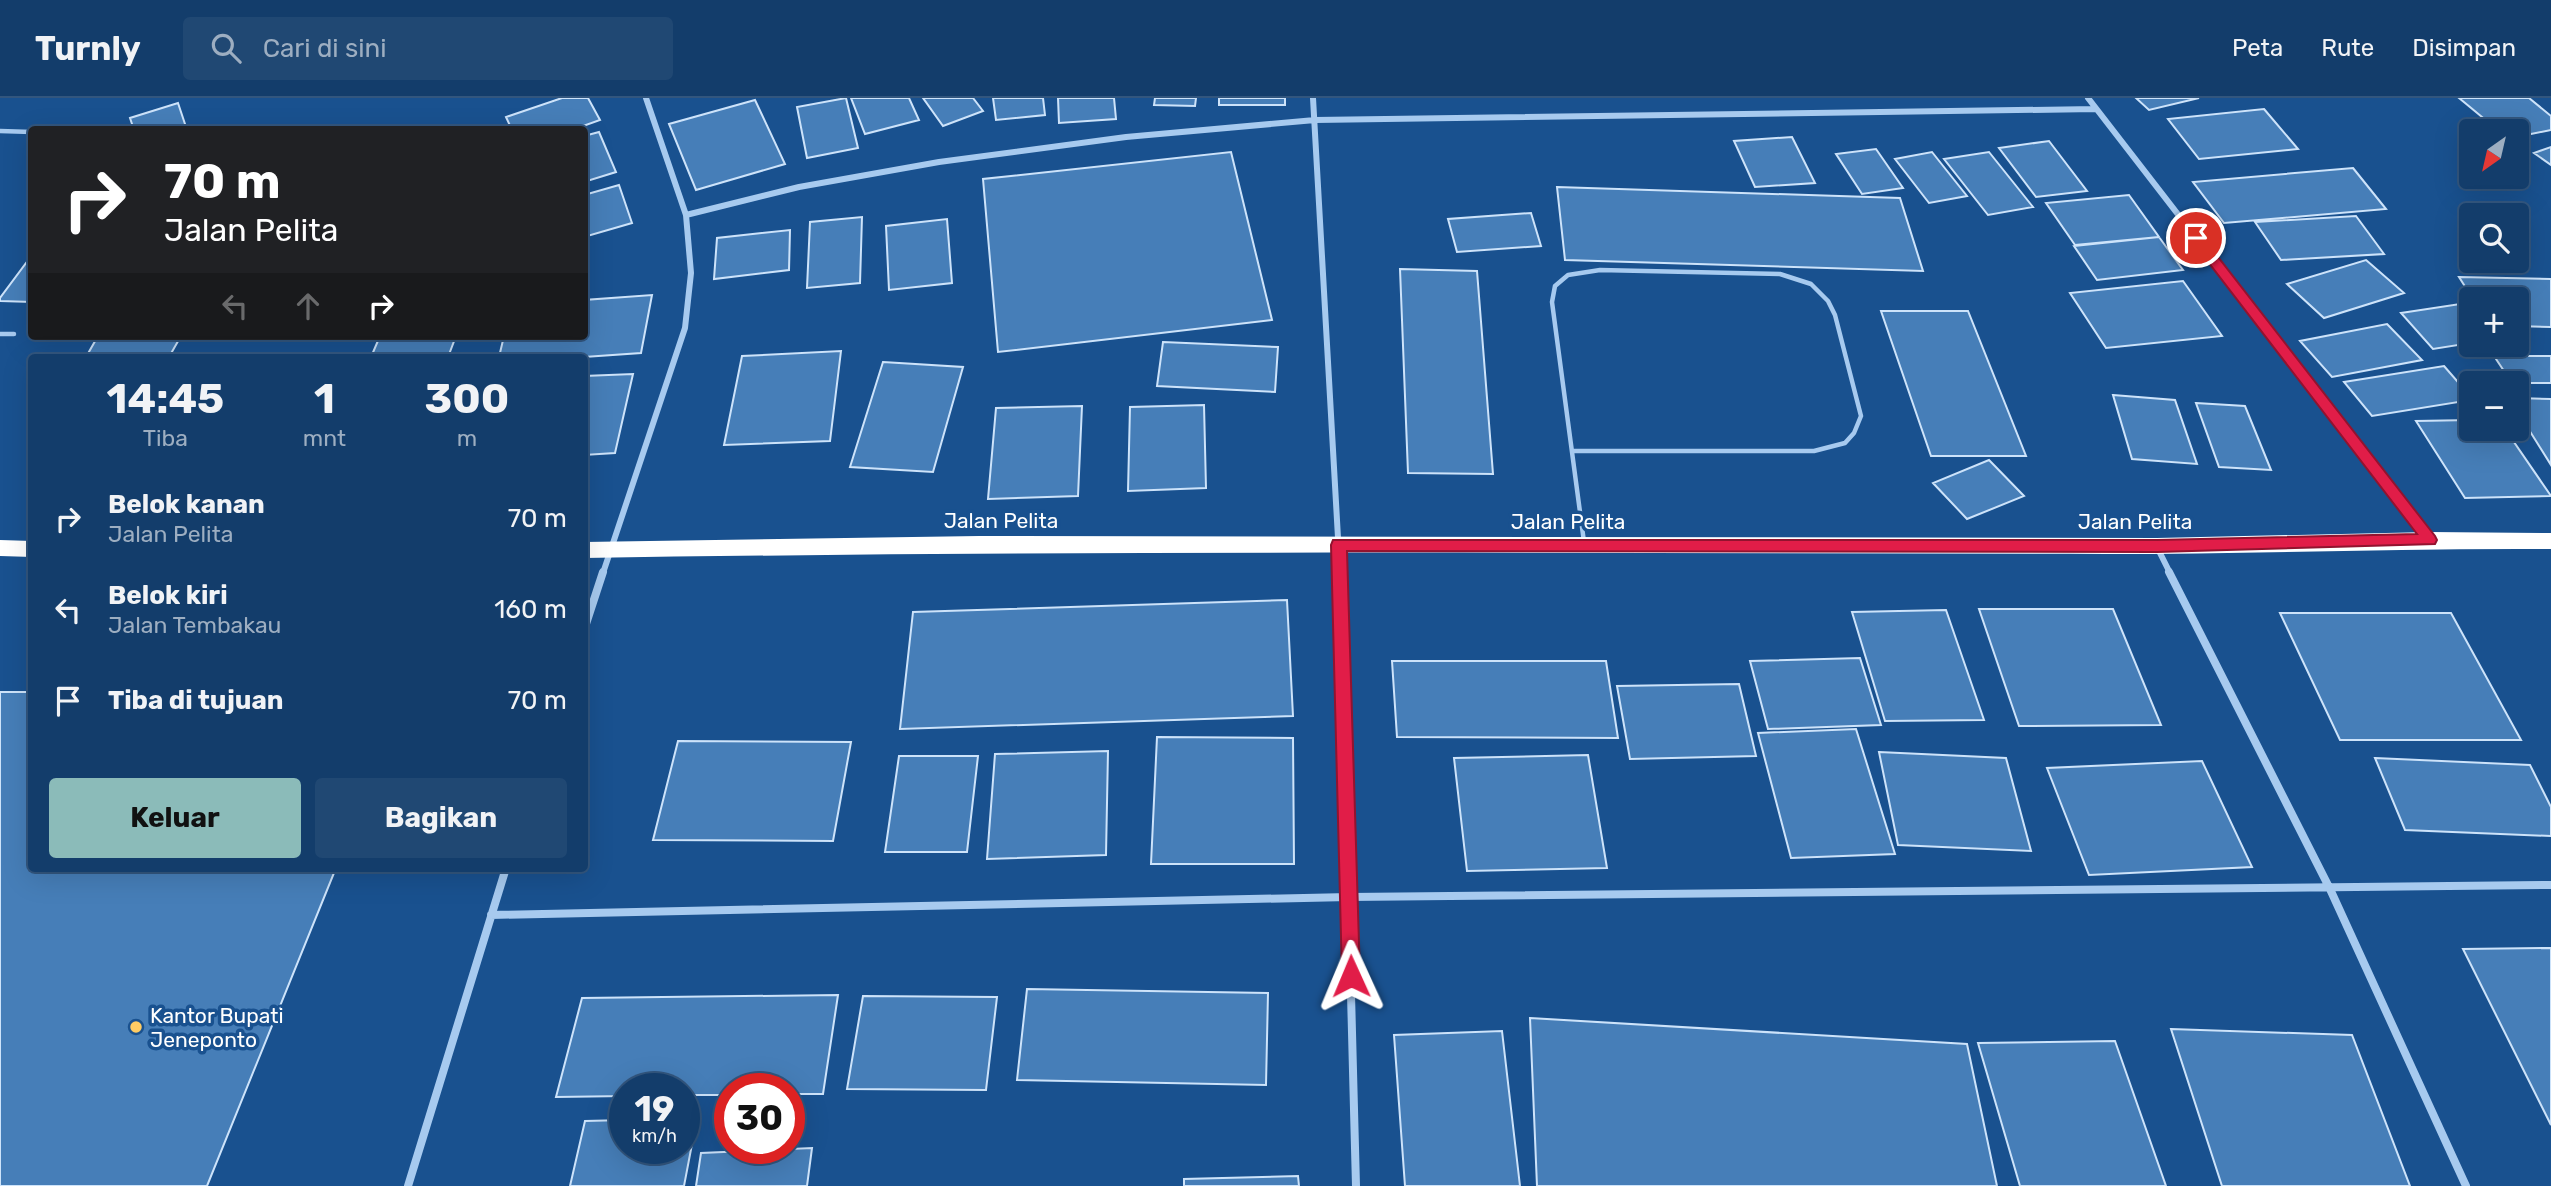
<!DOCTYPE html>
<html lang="id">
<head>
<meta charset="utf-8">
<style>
  body { margin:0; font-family:Rubik,sans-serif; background:#204873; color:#f1f3f6; height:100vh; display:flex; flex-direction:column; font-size:26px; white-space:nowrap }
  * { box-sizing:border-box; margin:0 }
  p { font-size:23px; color:#9daec1 }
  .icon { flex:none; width:38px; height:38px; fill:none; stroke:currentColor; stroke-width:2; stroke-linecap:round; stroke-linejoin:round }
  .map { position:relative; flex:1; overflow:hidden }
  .panel { position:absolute; left:28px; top:256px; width:560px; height:518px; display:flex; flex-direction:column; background:#133d6b; border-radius:7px; box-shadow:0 7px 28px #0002,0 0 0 2px #32567e }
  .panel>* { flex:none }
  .hud { position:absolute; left:28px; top:28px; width:560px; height:214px; border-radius:7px; box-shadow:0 7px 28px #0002,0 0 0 2px #32567e; background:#202124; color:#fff; overflow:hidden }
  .needle { width:46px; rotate:214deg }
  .fabs { position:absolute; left:2459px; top:21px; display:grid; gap:14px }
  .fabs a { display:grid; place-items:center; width:70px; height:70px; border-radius:7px; background:#133d6b; box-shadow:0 7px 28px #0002,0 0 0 2px #32567e; font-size:35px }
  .speed { position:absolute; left:609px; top:975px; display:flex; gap:14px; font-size:35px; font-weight:700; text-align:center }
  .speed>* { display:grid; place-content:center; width:91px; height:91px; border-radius:50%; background:#133d6b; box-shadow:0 7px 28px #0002,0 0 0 2px #32567e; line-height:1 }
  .speed small { font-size:18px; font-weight:400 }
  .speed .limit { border:10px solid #d22; background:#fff; color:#111 }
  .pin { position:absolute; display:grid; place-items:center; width:60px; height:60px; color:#fff; margin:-30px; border:4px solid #fff; border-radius:50%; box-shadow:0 2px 7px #0007 }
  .me { position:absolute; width:77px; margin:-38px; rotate:359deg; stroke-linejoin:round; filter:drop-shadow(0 0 5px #0008) }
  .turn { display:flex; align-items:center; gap:24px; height:147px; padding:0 21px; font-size:32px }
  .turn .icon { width:91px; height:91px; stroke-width:2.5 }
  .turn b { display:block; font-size:49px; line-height:60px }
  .lanes { display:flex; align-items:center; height:66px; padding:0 21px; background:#0003; justify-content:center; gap:35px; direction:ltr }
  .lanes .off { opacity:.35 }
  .eta { display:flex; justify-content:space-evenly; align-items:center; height:119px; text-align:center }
  .eta b { font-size:42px; font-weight:700; line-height:49px }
  .primary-button { display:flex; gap:14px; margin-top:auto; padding:14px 21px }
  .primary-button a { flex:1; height:80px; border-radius:7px; background:#8bbbb9; color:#111; font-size:28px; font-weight:700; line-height:80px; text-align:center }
  .primary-button a+a { background:#204873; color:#f1f3f6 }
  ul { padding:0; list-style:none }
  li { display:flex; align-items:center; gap:21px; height:91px; padding:0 21px }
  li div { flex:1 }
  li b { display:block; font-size:26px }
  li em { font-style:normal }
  header { display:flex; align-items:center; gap:42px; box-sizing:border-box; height:98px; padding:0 35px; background:#133d6b; border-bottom:2px solid #32567e }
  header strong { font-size:33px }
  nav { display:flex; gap:38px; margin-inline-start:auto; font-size:24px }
  .search { width:490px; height:63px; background:#204873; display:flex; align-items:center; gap:18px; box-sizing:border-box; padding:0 24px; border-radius:7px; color:#9daec1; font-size:26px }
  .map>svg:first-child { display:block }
</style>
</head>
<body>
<header>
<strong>Turnly</strong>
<div class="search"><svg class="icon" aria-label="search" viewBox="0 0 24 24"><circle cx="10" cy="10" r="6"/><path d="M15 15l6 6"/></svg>Cari di sini</div>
<nav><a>Peta</a><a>Rute</a><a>Disimpan</a></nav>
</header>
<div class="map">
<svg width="2551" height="1088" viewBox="0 0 2551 1088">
  <rect width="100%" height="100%" fill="#19518f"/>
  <path fill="#467eb8" stroke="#cde3fa" stroke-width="2" d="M562,0H588L600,22L572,32H512L506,19Z
    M846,0L858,50L807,60L797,9Z
    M851,0H909L919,22L865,36Z
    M923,0H973L983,13L943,28Z
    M993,0H1043L1045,17L996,22Z
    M1058,0H1114L1116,21L1059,25Z
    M1155,0H1196L1195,8L1154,7Z
    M1219,0H1285V7H1219Z
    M2136,0H2199L2149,12Z
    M2459,0H2529L2551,18V32L2516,39V33H2499Z
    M755,2L785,66L696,92L669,26Z
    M178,5L187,32H134L130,20Z
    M2264,11L2298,51L2199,61L2168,21Z
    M599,34L616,74L584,84V38Z
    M1792,39L1815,85L1755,89L1734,43Z
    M2049,43L2087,93L2036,99L1999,50Z
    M2551,49V67L2534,55Z
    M1876,51L1903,90L1862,96L1836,56Z
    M1231,54L1272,222L998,254L983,81Z
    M1932,54L1967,98L1929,105L1895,61Z
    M1989,54L2033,109L1988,117L1944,61Z
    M2353,70L2386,111L2224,125L2193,84Z
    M619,87L632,125L584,139V97Z
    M1557,89L1900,100L1923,173L1565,162Z
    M2129,97L2159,139L2075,147L2046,105Z
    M1531,115L1541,148L1457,154L1448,121Z
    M2356,118L2384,156L2281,162L2255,124Z
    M862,119L860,185L807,190L810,124Z
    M947,121L952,185L889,192L886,128Z
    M790,132L789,172L714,181L717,140Z
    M2159,139L2183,172L2097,182L2074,148Z
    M32,157V204L0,203V200Z
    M2366,162L2404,195L2324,220L2287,186Z
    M1400,171L1477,173L1493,376L1408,375Z
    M2459,179L2551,181V229L2516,228V201H2473Z
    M2183,183L2222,238L2106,250L2070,195Z
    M652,197L641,255L584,259H499L504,238H584V202Z
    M2460,206L2471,218V245L2433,251L2401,215Z
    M1881,213H1968L2026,358H1931Z
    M2387,226L2422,262L2332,279L2300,243Z
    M98,238H181L169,259H86Z
    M380,238H456L448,259H371Z
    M1163,244L1278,249L1275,294L1157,288Z
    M841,253L830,343L724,347L742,258Z
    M2494,258H2551V285H2512Z
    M883,264L963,269L933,374L850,369Z
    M2444,268L2471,299V302L2372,318L2344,284Z
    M633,276L615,355L584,357V278Z
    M2113,297L2175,302L2197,366L2132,361Z
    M2516,300L2551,301V367L2516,311Z
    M2196,305L2245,308L2271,372L2219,369Z
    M1204,307L1206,390L1128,393L1130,309Z
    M1082,308L1078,398L988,401L996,310Z
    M2471,322V331H2505L2551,398L2465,400L2416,323Z
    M1989,362L2024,398L1967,421L1933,385Z
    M1287,502L1293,618L900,631L913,514Z
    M1979,511H2113L2161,627L2019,628Z
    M1946,512L1984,622L1885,623L1852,514Z
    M2280,515H2451L2521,642H2340Z
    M1860,560L1881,627L1768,631L1750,563Z
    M1392,563H1606L1618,640L1397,639Z
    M1739,586L1756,658L1630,661L1617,588Z
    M0,594H32V770H336L207,1088H0Z
    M1856,631L1895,756L1791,760L1758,635Z
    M1157,639L1293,640L1294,766H1151Z
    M678,643L851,644L833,743L653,742Z
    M1108,653L1106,757L987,761L995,656Z
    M1879,654L2006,660L2031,753L1898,747Z
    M1588,657L1607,770L1467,773L1454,660Z
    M899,658H978L967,754H885Z
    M2375,660L2530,667L2551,709V738L2405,732Z
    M2202,663L2252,769L2089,777L2047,670Z
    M2551,850V1027L2463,851Z
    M1027,891L1268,895L1266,987L1017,982Z
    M838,897L823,996H789V990H730V997H684V990H625V998L556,999L582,900Z
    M863,898L997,899L986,992L847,991Z
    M1530,920L1967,946L1997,1088H1537Z
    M2171,931L2352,937L2410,1088H2222Z
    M1502,933L1520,1088H1405L1394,937Z
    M2115,943L2166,1088H2020L1978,945Z
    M684,1020H697L684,1088H570L585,1023L625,1022V1050H684Z
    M812,1050L807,1088H696L701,1055Z
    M1298,1078L1299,1088H1184V1081Z"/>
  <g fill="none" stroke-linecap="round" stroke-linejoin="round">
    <path stroke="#a7caef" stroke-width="4.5" d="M0,33L32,34
      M0,236H14
      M1572,353H1814L1845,345L1854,335L1861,318L1835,217L1828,203L1811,186L1780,176L1600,172L1568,177L1555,188L1552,204L1584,444"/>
    <path stroke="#a7caef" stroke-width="6" d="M1313,0L1340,475
      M2088,0L2429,441
      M686,117L799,89L939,64L1126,39L1315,22L2096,11
      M2157,449L2170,475
      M603,475L685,230L691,175L686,117L646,0"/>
    <path stroke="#a7caef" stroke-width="8" d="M1340,474L1356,1088
      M2169,474L2330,791L2466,1088
      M584,532L603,474
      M491,817L1349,799L2551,787
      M408,1088L506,770"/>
    <path fill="#fff" fill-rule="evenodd" d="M2430,434L2551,435V451C2403,450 2255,456 2106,456C1599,455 1092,452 584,460V444L979,438L2157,440Z
      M0,442L32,443V459L0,458Z"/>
  </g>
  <path fill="#e11d48" stroke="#92132f" stroke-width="2" d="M2196,136L2201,137L2435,438L2437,442L2435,446L2157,454L1347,453L1360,878L1357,884L1351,887L1345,884L1342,878L1331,447L1333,442H2157L2417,436L2192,143V137Z"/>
  <circle fill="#ffcc64" stroke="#19518f" stroke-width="2.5" cx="136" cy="929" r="7"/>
  <g text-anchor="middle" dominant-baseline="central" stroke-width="7" stroke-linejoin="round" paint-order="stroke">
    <g font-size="21" fill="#fff" stroke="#19518f">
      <text x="1001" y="422">Jalan Pelita</text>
      <text x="1568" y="423">Jalan Pelita</text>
      <text x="2135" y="423">Jalan Pelita</text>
    </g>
    <g font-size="21" fill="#fff" stroke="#19518f" text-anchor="start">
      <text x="150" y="917">Kantor Bupati<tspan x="150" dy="24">Jeneponto</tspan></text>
    </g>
  </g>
</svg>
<div class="fabs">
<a><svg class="needle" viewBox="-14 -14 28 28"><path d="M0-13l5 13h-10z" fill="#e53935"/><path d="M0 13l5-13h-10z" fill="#9daec1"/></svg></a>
<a><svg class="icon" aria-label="search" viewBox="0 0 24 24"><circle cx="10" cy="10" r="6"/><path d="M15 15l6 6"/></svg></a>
<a>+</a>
<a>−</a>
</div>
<div class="speed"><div>19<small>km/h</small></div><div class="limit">30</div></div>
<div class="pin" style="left:2196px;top:140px;background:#d93025"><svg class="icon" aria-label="arrive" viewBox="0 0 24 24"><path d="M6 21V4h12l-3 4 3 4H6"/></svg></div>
<svg class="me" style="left:1351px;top:878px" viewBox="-20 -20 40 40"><path d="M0-17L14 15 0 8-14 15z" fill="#e11d48" stroke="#fff" stroke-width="4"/></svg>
<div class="hud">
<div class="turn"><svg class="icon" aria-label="right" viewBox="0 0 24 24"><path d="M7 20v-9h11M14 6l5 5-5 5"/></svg><div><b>70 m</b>Jalan Pelita</div></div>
<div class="lanes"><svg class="icon off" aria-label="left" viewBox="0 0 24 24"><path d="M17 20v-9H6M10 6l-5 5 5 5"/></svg><svg class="icon off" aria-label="ahead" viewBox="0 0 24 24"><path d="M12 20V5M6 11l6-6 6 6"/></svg><svg class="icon" aria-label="right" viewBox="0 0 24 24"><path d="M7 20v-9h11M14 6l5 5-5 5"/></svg></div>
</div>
<section class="panel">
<div class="eta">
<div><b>14:45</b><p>Tiba</p></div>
<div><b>1</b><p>mnt</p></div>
<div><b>300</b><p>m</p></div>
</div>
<ul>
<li><svg class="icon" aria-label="right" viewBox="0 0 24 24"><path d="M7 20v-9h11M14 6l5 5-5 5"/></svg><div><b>Belok kanan</b><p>Jalan Pelita</p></div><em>70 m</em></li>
<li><svg class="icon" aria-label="left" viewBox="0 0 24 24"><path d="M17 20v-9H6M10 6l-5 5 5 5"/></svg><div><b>Belok kiri</b><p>Jalan Tembakau</p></div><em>160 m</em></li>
<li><svg class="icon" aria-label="arrive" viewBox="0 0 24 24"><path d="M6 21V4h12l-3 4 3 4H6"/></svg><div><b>Tiba di tujuan</b></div><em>70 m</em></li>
</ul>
<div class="primary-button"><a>Keluar</a><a>Bagikan</a></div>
</section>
</div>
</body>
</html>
